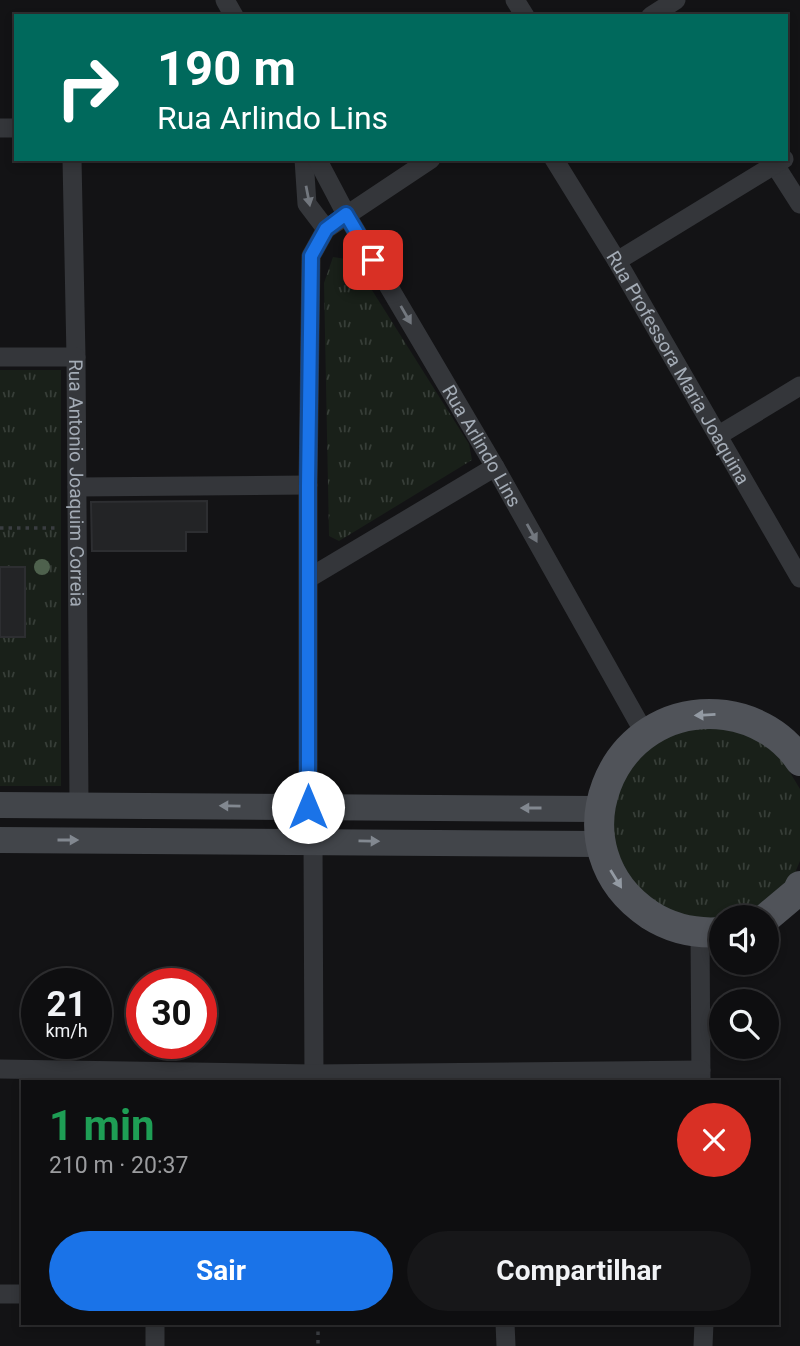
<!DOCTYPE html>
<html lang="pt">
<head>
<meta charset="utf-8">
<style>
  body { margin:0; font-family:Roboto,sans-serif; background:#171719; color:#f1f3f6; height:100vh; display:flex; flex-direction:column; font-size:26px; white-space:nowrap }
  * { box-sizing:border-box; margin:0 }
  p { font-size:23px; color:#9b9c9f }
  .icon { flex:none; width:38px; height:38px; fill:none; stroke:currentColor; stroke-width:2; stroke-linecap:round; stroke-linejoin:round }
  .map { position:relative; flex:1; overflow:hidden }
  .details { position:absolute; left:21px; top:1080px; width:758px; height:245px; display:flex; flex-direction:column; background:#0e0e10; border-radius:0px; box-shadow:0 4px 10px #0003,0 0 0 2px #2e2e30 }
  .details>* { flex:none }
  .hud { position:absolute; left:14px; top:14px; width:774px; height:147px; border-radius:0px; box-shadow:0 4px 10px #0003,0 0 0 2px #2e2e30; background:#00695c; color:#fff; overflow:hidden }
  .tools { position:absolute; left:709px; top:905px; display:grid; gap:14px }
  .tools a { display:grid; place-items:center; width:70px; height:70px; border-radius:50%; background:#0e0e10; box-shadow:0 4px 10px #0003,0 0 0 2px #2e2e30; font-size:35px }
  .speed { position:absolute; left:21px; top:968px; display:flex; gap:14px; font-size:35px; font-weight:700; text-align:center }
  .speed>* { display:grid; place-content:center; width:91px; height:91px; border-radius:50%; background:#0e0e10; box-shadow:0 4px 10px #0003,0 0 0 2px #2e2e30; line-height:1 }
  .speed small { font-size:18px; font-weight:400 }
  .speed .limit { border:10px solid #d22; background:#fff; color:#111 }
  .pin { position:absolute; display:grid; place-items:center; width:60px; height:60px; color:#fff; margin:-30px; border-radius:14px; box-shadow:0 4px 10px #0006 }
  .me { position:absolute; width:77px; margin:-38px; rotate:0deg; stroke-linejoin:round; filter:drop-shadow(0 0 5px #0008) }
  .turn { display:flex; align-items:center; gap:24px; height:147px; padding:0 28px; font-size:32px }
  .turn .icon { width:91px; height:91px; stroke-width:2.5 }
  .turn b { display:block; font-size:49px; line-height:60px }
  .round { display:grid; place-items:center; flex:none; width:74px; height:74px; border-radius:37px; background:#171719 }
  .overview { display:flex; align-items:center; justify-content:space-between; height:119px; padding:0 28px }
  h1 { font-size:42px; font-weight:700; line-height:52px; color:#1e9e55 }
  .cta { display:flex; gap:14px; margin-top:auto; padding:14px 28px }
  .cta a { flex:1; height:80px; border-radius:42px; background:#1a73e8; color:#fff; font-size:28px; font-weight:700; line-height:80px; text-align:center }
  .cta a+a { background:#171719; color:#f1f3f6 }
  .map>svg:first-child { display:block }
</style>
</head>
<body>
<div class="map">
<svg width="800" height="1346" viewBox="0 0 800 1346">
  <defs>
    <pattern id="park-tufts" width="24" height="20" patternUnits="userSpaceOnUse" patternTransform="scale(1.75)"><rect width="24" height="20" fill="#192019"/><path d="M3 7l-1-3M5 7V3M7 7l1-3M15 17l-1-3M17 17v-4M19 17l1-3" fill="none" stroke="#373e38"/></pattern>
  </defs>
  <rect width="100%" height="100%" fill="#131315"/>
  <path fill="url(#park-tufts)" d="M333,257L353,260L469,444L472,460L339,541L329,536L324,283Z
    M0,370H61V786H0Z
    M720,725L753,736L780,756L800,789V861L791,882L767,906L747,917H721V924L644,906L608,852L612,787L629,759L686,726Z"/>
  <path fill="#232426" stroke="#2d2e31" stroke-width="2" d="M207,501V532H186V551H92L91,502Z
    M0,567H25V637H0Z"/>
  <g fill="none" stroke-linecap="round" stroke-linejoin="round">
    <path stroke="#3a3d41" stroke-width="3.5" stroke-dasharray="3.5 5" stroke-linecap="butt" d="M0,528H57
      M318,1323V1346"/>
    <g stroke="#34363a" stroke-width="19">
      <path d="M225,0L234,16"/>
      <path d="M515,0L525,16"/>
      <path d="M651,16L676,0"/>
      <path d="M0,128H16"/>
      <path id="s1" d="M72,159L76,357L79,805"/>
      <path d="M304,159L307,204L326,229"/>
      <path id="s2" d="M317,159L346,214L495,467L645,734"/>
      <path id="s3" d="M554,159L617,261L800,578"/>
      <path d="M775,165L800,204"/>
      <path d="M617,261L784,159"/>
      <path d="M0,357H76"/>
      <path d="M719,435L800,386"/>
      <path d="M77,487L308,485"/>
      <path d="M309,578L495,467"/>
      <path d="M308,807V485L311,256L326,229L431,159"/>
      <path d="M313,841L314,1082"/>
      <path d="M700,934L701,1082"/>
      <path d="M0,1069L313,1074L701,1070"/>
      <path d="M0,1294H23"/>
      <path d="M155,1323V1346"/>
      <path d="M505,1323L506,1346"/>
      <path d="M703,1346L704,1323"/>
    </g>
    <path stroke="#42454a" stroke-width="26" d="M0,805L599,809
      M0,840L601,844"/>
    <path stroke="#505359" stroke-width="30" d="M766,918L797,892L800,886
      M721,932C695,934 672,929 650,915C551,850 608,701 725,715C755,719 784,736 800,761"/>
  </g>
  <circle fill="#4e614d" cx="42" cy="567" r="8"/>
  <defs><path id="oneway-solid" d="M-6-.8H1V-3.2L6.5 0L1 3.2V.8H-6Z" transform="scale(1.75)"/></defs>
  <g fill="#72777e">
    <use href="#oneway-solid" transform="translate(308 196) rotate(79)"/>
    <use href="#oneway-solid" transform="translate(406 315) rotate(60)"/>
    <use href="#oneway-solid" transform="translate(532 533) rotate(61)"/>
  </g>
  <g fill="#939aa3">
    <use href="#oneway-solid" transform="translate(705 715) rotate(177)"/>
    <use href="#oneway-solid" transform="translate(616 879) rotate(58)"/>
  </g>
  <g fill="#828890">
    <use href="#oneway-solid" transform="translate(230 806) rotate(-179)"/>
    <use href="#oneway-solid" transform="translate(531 808) rotate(-180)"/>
    <use href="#oneway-solid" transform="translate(68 840)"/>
    <use href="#oneway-solid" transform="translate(369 841) rotate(1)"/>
  </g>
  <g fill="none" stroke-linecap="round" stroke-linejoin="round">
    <defs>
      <path id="route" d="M308,807V485L311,256L326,229L346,214L373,260"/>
    </defs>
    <use href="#route" stroke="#114b97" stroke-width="18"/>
    <use href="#route" stroke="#1a73e8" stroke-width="12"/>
  </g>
  <g text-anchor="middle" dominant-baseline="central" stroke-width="7" stroke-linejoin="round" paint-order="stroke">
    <g font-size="19" fill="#a4acb6" stroke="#0e0e10">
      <text stroke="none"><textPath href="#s3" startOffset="243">Rua Professora Maria Joaquina</textPath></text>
      <text stroke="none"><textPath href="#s2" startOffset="331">Rua Arlindo Lins</textPath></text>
      <text stroke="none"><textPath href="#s1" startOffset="324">Rua Antonio Joaquim Correia</textPath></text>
    </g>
  </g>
</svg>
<div class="tools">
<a><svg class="icon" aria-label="sound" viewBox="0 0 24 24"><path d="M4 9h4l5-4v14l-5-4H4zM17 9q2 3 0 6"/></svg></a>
<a><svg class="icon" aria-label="search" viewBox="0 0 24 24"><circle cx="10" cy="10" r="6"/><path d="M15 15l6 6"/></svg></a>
</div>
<div class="speed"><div>21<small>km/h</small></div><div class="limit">30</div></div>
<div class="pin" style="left:373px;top:260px;background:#d93025"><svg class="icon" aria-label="arrive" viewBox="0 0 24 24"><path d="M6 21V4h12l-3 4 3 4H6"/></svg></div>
<svg class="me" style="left:308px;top:807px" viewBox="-20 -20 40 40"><circle r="19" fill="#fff"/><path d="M0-13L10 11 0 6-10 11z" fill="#1a73e8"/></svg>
<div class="hud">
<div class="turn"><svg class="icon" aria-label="right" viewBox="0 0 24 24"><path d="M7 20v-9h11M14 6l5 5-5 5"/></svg><div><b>190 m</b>Rua Arlindo Lins</div></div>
</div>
<section class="details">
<div class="overview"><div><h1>1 min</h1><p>210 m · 20:37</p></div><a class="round" style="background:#d93025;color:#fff"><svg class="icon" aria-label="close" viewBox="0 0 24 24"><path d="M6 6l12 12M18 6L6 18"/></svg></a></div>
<div class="cta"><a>Sair</a><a>Compartilhar</a></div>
</section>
</div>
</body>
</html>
